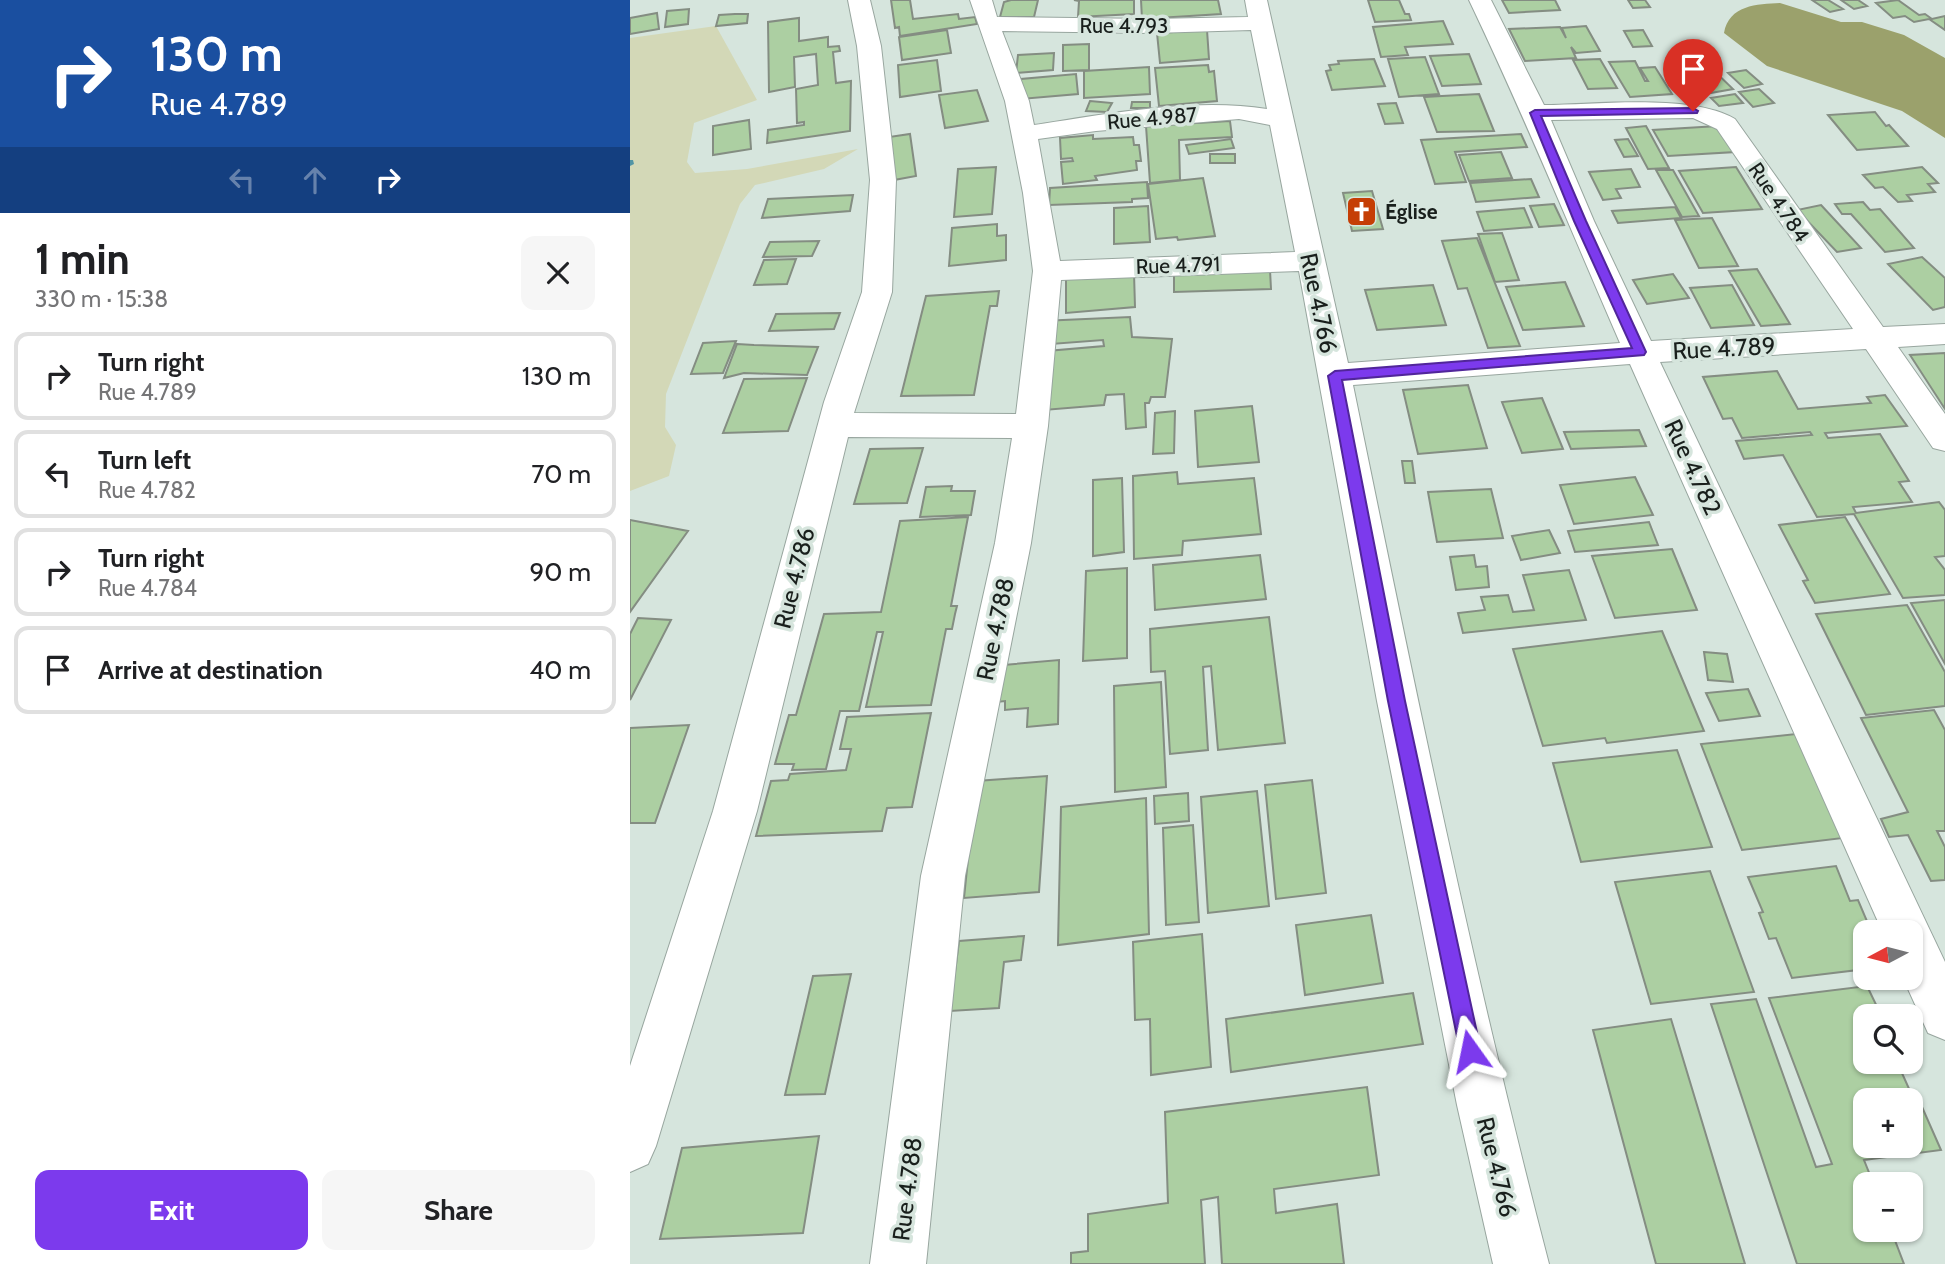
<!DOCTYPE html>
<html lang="en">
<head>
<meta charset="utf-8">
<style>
  body { margin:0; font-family:Cabin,sans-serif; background:#f6f6f6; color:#202124; height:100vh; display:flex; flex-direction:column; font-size:26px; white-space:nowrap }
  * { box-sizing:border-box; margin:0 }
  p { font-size:23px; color:#757577 }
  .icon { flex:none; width:38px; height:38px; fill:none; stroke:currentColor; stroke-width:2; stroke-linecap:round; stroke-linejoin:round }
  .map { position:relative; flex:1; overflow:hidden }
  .side { display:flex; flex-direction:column; background:#fff; width:630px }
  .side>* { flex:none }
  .guide { background:#1a4fa0; color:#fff; overflow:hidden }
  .needle { width:46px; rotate:263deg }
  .fabs { position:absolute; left:1223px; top:920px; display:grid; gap:14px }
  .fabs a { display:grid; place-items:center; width:70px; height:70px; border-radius:14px; background:#fff; box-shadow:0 2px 5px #0004; font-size:35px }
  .pin { position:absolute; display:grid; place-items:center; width:60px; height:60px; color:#fff; margin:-72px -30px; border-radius:50% 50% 50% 0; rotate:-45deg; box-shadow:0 0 7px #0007 }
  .pin .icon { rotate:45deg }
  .me { position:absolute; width:77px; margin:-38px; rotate:348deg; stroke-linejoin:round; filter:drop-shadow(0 0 5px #0008) }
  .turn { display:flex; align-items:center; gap:24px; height:147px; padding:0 35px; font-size:32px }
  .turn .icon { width:91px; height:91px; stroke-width:2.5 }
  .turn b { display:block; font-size:49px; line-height:60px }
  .lanes { display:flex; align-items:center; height:66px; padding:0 35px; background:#0003; justify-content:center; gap:35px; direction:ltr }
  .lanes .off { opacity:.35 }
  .round { display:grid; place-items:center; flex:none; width:74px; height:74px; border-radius:14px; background:#f6f6f6 }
  .head { display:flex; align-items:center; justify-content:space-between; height:119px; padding:0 35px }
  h1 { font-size:42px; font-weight:800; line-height:52px }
  .cta { display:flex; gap:14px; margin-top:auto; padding:14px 35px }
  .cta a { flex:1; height:80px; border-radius:14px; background:#7c3aed; color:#fff; font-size:28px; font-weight:800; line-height:80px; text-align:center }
  .cta a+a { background:#f6f6f6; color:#202124 }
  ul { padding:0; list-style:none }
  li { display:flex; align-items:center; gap:21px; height:88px; margin:0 14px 10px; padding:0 21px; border:4px solid #e0e0e0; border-radius:14px }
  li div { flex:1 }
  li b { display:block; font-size:26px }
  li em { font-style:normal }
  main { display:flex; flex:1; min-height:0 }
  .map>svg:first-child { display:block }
</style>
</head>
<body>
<main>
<section class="side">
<div class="guide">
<div class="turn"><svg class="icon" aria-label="right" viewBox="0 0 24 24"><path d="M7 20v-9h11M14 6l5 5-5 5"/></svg><div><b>130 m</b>Rue 4.789</div></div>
<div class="lanes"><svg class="icon off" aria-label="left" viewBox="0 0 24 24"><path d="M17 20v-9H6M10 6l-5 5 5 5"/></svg><svg class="icon off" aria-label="ahead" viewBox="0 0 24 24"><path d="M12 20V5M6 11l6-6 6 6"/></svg><svg class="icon" aria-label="right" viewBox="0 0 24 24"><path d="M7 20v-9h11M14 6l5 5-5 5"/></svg></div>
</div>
<div class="head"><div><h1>1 min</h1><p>330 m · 15:38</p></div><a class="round"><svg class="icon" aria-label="close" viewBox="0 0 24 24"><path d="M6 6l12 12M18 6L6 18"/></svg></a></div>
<ul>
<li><svg class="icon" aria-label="right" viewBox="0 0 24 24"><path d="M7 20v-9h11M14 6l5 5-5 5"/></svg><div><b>Turn right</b><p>Rue 4.789</p></div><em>130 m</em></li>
<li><svg class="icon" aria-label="left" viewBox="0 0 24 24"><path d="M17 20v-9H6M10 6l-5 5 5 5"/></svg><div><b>Turn left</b><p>Rue 4.782</p></div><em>70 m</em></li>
<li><svg class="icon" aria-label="right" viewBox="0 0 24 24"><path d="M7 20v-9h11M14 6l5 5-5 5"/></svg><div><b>Turn right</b><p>Rue 4.784</p></div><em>90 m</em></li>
<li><svg class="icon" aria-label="arrive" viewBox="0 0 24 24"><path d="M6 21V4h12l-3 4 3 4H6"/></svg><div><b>Arrive at destination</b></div><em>40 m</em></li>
</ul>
<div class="cta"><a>Exit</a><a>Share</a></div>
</section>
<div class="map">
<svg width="1315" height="1264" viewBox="0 0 1315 1264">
  <rect width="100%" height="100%" fill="#d6e5dd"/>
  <path fill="#d3d8b7" d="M86,26L127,100L64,123L57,162L65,173L117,169L228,149L194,169L125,185L110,204L36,394L35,427L46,445L39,476L0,491V38Z"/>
  <path fill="#9ba16c" d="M1150,3L1211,22H1232L1274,35L1315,58V138L1272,111L1137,66L1094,33C1099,5 1127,4 1150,3Z"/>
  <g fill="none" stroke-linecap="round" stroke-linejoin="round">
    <path fill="#5295a5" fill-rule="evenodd" d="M0,160H3L4,164L0,166Z"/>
  </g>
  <path fill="#accfa2" stroke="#848d82" stroke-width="2" fill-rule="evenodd" d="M261,0H280L283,19L328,14L329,19L345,17L347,24L270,36L269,27L265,28Z
    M381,0H408L404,17H370L374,2Z
    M444,0H504V14L448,17L449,1Z
    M511,0H588L591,14L512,19Z
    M738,0H769L775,14H779L781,20L745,22Z
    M872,0H925L930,10L879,13Z
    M998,0H1015L1020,7L1003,8Z
    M1182,0H1198L1213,9L1200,12Z
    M1211,0H1228L1237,6L1224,9Z
    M1268,0L1289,15L1295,14L1302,19L1315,16V30L1299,19L1284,22L1275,16L1263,18L1246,3Z
    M59,9L58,24L35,27L37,11Z
    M27,13L29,29L0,34V18Z
    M105,14H118L117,23L86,26L89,15Z
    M169,18V41L198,37V47L209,46L210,51L203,52L206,83L221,81L220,131L137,143L138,130L174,125V122L167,123L166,89L188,85L186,54L164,57L165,87L139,92L138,22Z
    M813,21L823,44L775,47L778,55L751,57L743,27Z
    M956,26L970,51L946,53L941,47L946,58L895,61L879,29L930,27L936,38L932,28Z
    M317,30L321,53L272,60L269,37Z
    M577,30L579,59L530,63L527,33Z
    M1013,30L1022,46L1003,47L994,31Z
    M459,44V70L433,71V45Z
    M424,53L423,70L386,73L388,55Z
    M839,54L851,84L812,86L800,56Z
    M795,57L809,94L769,97L758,59Z
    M744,59L755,86L702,90L696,71L701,70L699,65L709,64L708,61Z
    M970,59L987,88L958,89L943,60Z
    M307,60L311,91L270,97L268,65Z
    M1005,61L1015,81H1018L1010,68L1025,67L1042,94L1000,97L979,62Z
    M1074,61L1103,89L1070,95L1042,66Z
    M578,65L579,72L584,71L587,101L529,106L525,68Z
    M519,67L520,94L454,98V71Z
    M1116,70L1132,84L1114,88L1098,73Z
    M446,74L448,94L391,99V79Z
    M1129,89L1144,103L1123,107L1109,92Z
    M347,90L358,121L315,128L309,95Z
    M849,94L864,131L807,132L794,97Z
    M1105,94L1113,103L1089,106L1081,98Z
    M460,101L482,103L477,112L456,111Z
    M502,102H520V108H501Z
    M766,103L773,123L755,124L748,104Z
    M1245,112L1256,126L1259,125L1278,146L1227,150L1198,115Z
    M119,120L121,149L83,155V126Z
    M600,121L602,137L549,140L550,180L520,183L516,126Z
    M1016,126L1039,168L1018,169L996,128Z
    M1088,126L1105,152L1038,156L1023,130Z
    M280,134L286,176L264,180L259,137Z
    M891,134L897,147L825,152L836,182L805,184L791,140Z
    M463,135V139L503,137L504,145H509L511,161H506L507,170L465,176L467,180L433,184L431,162L443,161L442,158L431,159L430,138Z
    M601,139L604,148L559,154L556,145Z
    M998,139L1008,156L994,157L985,140Z
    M871,152L882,178L839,181L829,155Z
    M580,154H605V163H580Z
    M366,167L362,214L324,217L328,169Z
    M1106,167L1132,209L1073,213L1049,171Z
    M1292,167L1308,183L1298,184L1305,192L1277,195L1282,201L1268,202L1253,187L1245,188L1233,175Z
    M1001,169L1010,187L986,189L991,198L973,200L959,172Z
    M1026,170H1043L1069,216L1052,217Z
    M573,178L585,236L548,240L547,237L526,239L518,184Z
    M901,179L909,197L846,202L840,183Z
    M517,182L518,198L502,199V202L419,205L420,188Z
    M742,191L753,229L722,231L713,193Z
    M223,195L220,211L132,218L138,199Z
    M1233,202L1240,210L1250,209L1284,248L1255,252L1221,214H1212L1205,204Z
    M924,204L934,225L909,227L900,206Z
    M1191,205L1231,248L1207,252L1167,210Z
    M518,206L520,242L484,244V208Z
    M1045,207L1051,218L988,223L982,211Z
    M894,208L902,227L854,231L847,212Z
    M1082,218L1108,266L1069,268L1045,220Z
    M367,224V236L376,235V260L319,266L322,228Z
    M872,233L889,280L865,282L848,234Z
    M847,238L890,346L858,348L837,288L828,289L812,241Z
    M189,241L182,256L133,257L140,242Z
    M1292,257L1315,278V307L1303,310L1258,264Z
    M166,259L157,284L124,285L134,260Z
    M1127,269L1160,324L1131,326L1099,271Z
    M640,270L641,289L544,292V273Z
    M504,273L505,307L436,313V279Z
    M1043,274L1059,298L1017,304L1003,280Z
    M935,282L954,326L893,330L876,287Z
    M803,285L816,325L747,330L735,290Z
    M1102,285L1124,325L1081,328L1060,288Z
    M369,291L367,306H360L344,395L271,396L296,296Z
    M210,313L204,329L139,331L146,314Z
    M500,317L502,337L542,339L535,397H521L519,403H515L516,427L496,429L494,394L476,395L474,405L414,410L417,351L474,346L473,340L408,345L411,321Z
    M106,341L93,373L61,374L73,343Z
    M107,344L124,345L188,347L177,375L114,373L94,378Z
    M1315,353V409L1280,355Z
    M1147,371L1168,409L1241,403L1237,397L1255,395L1277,426L1195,433L1198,438L1250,434L1279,481L1269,482L1282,502L1223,507L1226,513L1309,502L1315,510V556L1305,557L1315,570V595L1273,598L1224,514L1187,517L1153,455L1114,459L1106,441L1182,435L1180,432L1112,438L1102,418L1093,419L1073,377Z
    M177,378L158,431L93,433L114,379Z
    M838,385L857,448L788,454L773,390Z
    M912,398L933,449L892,453L872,402Z
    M622,406L629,462L568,467L565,411Z
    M545,411L544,453L523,454L525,413Z
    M1009,430L1016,446L941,449L934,432Z
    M293,448L277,503L224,504L240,449Z
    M772,461H782L785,483H775Z
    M547,472L548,484L624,478L631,534L553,541L552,555L504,559L503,476Z
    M1005,477L1023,515L944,524L930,485Z
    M492,478L494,552L463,556V480Z
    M322,486L321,491H345L341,515L290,517L296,487Z
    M861,489L873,538L807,542L798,492Z
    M338,517L321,606H327L325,614L322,629H316L301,705L236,707L253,632H247L229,711H210L196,769L162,770L164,764H145L159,715H166L194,614L251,612L270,521Z
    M1215,517L1260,594L1185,603L1173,581L1178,580L1149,525Z
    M0,520L58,531L0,612Z
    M1019,522L1028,545L945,552L938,531Z
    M919,530L930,553L891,560L882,536Z
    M1042,549L1067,610L985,618L962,556Z
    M630,555L636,599L525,610L523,565Z
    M844,555L846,567L857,566L859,587L826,590L820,557Z
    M497,568V658L453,661L456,571Z
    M939,570L956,620L833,633L828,613L855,610L851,597L878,595L883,612L904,610L893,575Z
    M1315,600V664L1281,603Z
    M1277,605L1315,672V706L1236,715L1186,614Z
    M639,617L655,743L588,750L581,666L573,667L578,750L540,754L535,671L521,672L520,629Z
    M8,618L41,620L0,700V634Z
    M1032,631L1074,731L977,743L975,738L913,746L883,649Z
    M1074,652L1097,654L1103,682L1078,680Z
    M429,660L428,724L397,727L398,708L375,710V701L356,703L362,666Z
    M531,682L536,787L485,792L484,686Z
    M1118,689L1130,716L1089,721L1076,693Z
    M1304,710L1315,730V831H1307L1315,847V880L1301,881L1278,835L1259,837L1251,819L1278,812L1231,718Z
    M301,713L282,807L257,808L252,831L126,836L141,781L158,780L160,774L216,770L221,749H210L217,717Z
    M59,725L25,823H0V728Z
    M1166,734L1213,838L1112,850L1071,744Z
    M1047,750L1082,847L951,862L923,763Z
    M417,776L409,892L334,898L346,781Z
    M682,780L696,893L646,899L635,785Z
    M627,791L639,906L578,913L571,797Z
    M558,793L559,821L525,824L524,796Z
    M516,798L519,934L428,945L431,807Z
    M563,825L569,922L536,925L533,828Z
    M1206,866L1220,901L1228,900L1242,933H1236V969L1162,978L1146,938L1139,939L1129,913L1133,912L1118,877Z
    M1080,871L1124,992L1021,1004L985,882Z
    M741,915L753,983L675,995L666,925Z
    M572,934L581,1067L521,1075L520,1019L505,1020L503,942Z
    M394,936L391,960L374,962L369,1008L320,1011L329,941Z
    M221,974L195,1094L155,1095L183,976Z
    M1237,986L1252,1017H1236V1062H1267L1280,1091H1285L1311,1150L1234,1160L1244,1185H1236V1230H1261L1274,1264H1167L1081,1004L1126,999L1186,1167L1202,1164L1139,998ZM1236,1101H1281V1146H1236Z
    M783,993L793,1044L601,1072L596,1019Z
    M1041,1019L1115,1264H1026L963,1030Z
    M737,1087L749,1175L644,1189L646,1213L707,1204L714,1264H592L588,1197L571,1200L575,1264H441V1253L458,1251V1214L538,1203L535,1112Z
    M189,1136L173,1233L30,1239L52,1148Z"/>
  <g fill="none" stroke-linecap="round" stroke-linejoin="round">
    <defs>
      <path id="minor" d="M218,0H240L251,46L266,180L262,292L224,413L386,414L403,271L393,193L375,101L340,0H362L367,17L522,19L618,17L615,0H637L718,363L990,343C940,228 893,113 839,0H861L914,105C965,105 1062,93 1105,119L1253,327L1315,324V344L1268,347L1315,414V451L1303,448L1236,349L1030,362L1315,962V1040L1298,1033L1273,978H1281V933H1253L1000,364L723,385C783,679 843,973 919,1264H863L827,1105L747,701L669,271L431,280L418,426L401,543L335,876L296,1264H240L291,876L365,543L382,438L218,437L127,811L26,1146L18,1164L0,1172V1066L83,811L194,402L232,292L240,180L227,46ZM621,30L637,109C565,97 476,114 404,125L399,101L372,31L522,33ZM1063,118L1087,129L1223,329L1021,341L964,221L921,120ZM609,119L640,125L665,252L430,261L408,139L466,131Z"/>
    </defs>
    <use href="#minor" stroke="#98a69f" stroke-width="2"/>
    <use href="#minor" fill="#fff" fill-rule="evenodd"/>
  </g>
  <path fill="#7c3aed" stroke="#51269a" stroke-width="2" d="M1063,108L1068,111L1067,113L911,116L956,221L1016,352L1014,355L712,380L775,701L851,1051L848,1058L840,1061L833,1058L830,1051L758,701L698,376L705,371L1002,348L944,221L900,113L905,110Z"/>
  <defs>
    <symbol id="church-square" viewBox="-11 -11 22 22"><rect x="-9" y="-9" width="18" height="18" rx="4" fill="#c53e05" stroke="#d6e5dd"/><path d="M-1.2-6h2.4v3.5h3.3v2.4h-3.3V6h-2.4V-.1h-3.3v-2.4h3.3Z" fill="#fff"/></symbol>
  </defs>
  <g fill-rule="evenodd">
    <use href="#church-square" x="714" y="194" width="35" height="35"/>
  </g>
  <g text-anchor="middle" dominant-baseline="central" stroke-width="7" stroke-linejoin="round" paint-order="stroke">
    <g font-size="21" fill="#191f1c" stroke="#d6e5dd">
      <text x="494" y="25">Rue 4.793</text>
      <text transform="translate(522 118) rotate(-5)">Rue 4.987</text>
      <text transform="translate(1149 202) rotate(56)">Rue 4.784</text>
      <text transform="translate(548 265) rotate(-2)">Rue 4.791</text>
    </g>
    <g font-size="21" font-weight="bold" fill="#191f1c" stroke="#d6e5dd" text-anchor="start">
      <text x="755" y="211">Église</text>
    </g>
    <g font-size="24" fill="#191f1c" stroke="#d6e5dd">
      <text transform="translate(689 303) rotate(78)">Rue 4.766</text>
      <text transform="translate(1094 348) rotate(-3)">Rue 4.789</text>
      <text transform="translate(1063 467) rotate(65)">Rue 4.782</text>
      <text transform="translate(164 578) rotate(-76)">Rue 4.786</text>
      <text transform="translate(365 629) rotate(-78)">Rue 4.788</text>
      <text transform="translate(867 1167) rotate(76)">Rue 4.766</text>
      <text transform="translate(277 1189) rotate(-83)">Rue 4.788</text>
    </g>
  </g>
</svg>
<div class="fabs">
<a><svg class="needle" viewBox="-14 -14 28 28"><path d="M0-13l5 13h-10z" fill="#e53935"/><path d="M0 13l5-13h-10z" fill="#757577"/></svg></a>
<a><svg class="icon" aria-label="search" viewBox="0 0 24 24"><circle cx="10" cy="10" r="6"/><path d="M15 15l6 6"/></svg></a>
<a>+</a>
<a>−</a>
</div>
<div class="pin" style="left:1063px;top:111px;background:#d93025"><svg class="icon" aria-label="arrive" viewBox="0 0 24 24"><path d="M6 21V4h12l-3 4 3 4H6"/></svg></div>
<svg class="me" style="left:840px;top:1051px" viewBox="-20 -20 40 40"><path d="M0-17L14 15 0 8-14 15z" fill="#7c3aed" stroke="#fff" stroke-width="4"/></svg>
</div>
</main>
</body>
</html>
